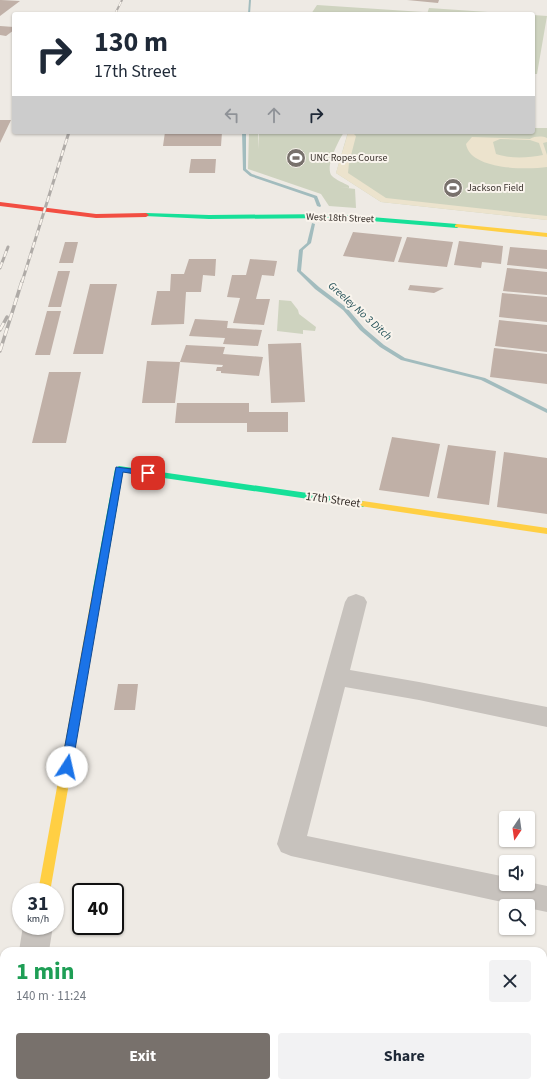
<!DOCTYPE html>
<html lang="en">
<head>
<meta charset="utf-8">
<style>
  body { margin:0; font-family:"Source Sans 3",sans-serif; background:#f2f2f3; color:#1f2937; height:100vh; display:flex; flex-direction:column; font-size:15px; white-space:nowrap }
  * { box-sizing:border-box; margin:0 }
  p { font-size:13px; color:#747a83 }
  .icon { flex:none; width:22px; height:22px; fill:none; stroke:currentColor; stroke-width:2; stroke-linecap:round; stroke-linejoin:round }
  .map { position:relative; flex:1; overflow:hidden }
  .details { position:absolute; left:0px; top:947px; width:547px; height:140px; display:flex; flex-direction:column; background:#fff; border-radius:12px 12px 0 0; box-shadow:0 1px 3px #0004 }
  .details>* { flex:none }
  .guide { position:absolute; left:12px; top:12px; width:523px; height:122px; border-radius:4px; box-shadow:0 1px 3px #0004; background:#fff; color:#1f2937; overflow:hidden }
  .needle { width:26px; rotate:193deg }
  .tools { position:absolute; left:499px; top:811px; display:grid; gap:8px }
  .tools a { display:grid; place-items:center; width:36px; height:36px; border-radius:4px; background:#fff; box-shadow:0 1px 3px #0004; font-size:20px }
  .speed { position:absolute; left:12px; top:883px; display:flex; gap:8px; font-size:20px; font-weight:700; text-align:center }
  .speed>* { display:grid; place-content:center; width:52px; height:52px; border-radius:50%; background:#fff; box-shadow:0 1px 3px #0004; line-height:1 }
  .speed small { font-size:10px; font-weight:400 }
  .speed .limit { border:2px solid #111; border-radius:6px; background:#fff; color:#111 }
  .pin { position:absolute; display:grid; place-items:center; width:34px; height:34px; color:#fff; margin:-17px; border-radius:8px; box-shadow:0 2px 6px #0006 }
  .me { position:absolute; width:44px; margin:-22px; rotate:10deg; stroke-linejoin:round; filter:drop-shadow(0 0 3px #0008) }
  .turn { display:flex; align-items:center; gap:14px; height:84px; padding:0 16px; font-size:18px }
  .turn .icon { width:52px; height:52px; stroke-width:2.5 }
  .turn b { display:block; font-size:28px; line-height:34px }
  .lanes { display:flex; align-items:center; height:38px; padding:0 16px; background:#0003; justify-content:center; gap:20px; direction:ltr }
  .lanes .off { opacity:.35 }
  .round { display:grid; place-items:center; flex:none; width:42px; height:42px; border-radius:4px; background:#f2f2f3 }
  .head { display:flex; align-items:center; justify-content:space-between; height:68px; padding:0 16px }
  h1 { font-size:24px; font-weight:700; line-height:30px; color:#1e9e55 }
  .cta { display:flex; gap:8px; margin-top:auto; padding:8px 16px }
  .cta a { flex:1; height:46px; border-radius:4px; background:#78716c; color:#fff; font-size:16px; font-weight:700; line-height:46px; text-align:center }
  .cta a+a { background:#f2f2f3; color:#1f2937 }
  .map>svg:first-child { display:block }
</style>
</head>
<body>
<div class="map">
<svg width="547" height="1087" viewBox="0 0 547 1087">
  <rect width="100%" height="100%" fill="#eeeae4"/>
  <path fill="#ced3bf" d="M317,5L423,12V14H311Z
    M429,8L519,14H427Z
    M533,15L547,16L537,74H533Z
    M533,128H547V220L381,202L336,173L348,132H533Z
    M249,132H258L259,149V132H344C339,140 324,168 332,176C336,180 344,183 349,186V188L340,187L355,189L356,208L329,206L321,194L248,169Z
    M279,300L291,301L298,310L299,314L316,327L315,331L303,330V334L277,331Z"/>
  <path fill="#ece3cd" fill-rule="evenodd" d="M348,133H353L356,136L349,163L348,173L386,198L547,216V220L381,202L336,173Z
    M472,137L530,139C535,136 542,136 547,138V142L543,143L547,155V167C527,170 470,170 466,144ZM500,139L530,140L539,143L543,155C528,158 511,159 496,154L493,142Z"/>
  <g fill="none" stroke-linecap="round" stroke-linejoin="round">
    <path fill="#a2bcbe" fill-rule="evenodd" d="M249,0H251L250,14H248Z
      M242,132H246V169L252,174L317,196L321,206L320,207L317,206L314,198L250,176L243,170Z
      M312,223L315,224L311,243L303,250L301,271L319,287L347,308L364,328L384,345L405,358L485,378L547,409V413L481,380L401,360L380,347L360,330L343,310L315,289L297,271L299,250L307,243Z"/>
  </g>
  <path fill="#c0b0a7" d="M0,0H1L20,1L0,16Z
    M407,0H439L438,3Z
    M0,26L14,27V30L6,36L0,35Z
    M0,120H11L0,143Z
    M165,132H222L221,146H163Z
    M191,159H216L215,173H189Z
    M353,232L402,237L394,262L343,256Z
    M407,237L453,242L447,267L398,262Z
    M459,241L503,246L501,264L482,262L481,268L454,265Z
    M65,242H78L73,263H59Z
    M510,247L547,250V269L507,265Z
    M189,259H216L215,276L203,275L201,292H186L184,324L151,325L157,291H170L171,274H184Z
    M250,259L277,261L274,276L262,275L256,299H270L264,325L233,323L240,298L227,297L232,275H246Z
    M507,268L547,272V295L503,291Z
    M58,271H70L61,307H48Z
    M90,284H117L103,354H73Z
    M410,285L444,288L434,293L408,290Z
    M502,293L547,297V322L499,317Z
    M47,311H61L50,355H35Z
    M195,319L228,321L227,328L262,330L258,346L223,344L225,338L189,336Z
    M499,320L547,325V352L495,346Z
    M301,343L305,402L271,403L268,344Z
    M186,345L225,347L223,354L263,357L259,376L221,373V371H216L217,367H222L223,365L180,362Z
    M494,348L547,354V384L490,377Z
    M147,361L180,362L175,403H142Z
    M49,372H81L66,443H32Z
    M177,403H249V412H288V432H247V423H175Z
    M392,437L440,444L429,497L379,490Z
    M448,445L496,451L489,505L437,498Z
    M504,452L547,458V514L497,507Z
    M118,684H138L135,710H114Z"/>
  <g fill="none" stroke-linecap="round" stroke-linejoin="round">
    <path fill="#c7c2bd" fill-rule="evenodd" d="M356,594L364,597L367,602L350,670L419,682L547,707V727L419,700L345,687L307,836L506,877V884H528V882L547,886V912L528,908V906H520L291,856L281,852L277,844L345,602L348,597Z
      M23,926H53L49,951H19Z"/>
    <path fill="#16e098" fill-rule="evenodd" d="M146,213L209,215L334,214L457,224L460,226L457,228L334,218L209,219L144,216L143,215Z
      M119,466L363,501L367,504L363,507L123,472L102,594L97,597L92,594L115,469Z
      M0,1035L4,1037V1051L0,1049Z
      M142,1083H169L171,1087H144Z"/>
    <path fill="#ffcf43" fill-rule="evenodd" d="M457,224L547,233V237L455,227V225Z
      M363,501L547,528V534L360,506L359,504Z
      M97,591L102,594L50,892H38L92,594Z"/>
    <path fill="#f24e42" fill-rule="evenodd" d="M0,202L96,214L146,213L149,215L146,217L96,218L0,206Z"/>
    <defs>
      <path id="rail-far2" d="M115,14L122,0"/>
      <path id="rail-far1" d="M0,268L8,247
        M22,282L69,132"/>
      <path id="rail" d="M0,330L7,317
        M0,351L22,281"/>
    </defs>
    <use href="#rail-far2" stroke="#afaba7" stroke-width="2"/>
    <use href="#rail-far1" stroke="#afaba7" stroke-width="3"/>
    <use href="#rail" stroke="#afaba7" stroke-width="3.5"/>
    <use href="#rail-far2" stroke="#f9f4ed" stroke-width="1.5" stroke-dasharray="4.5" stroke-linecap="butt"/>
    <use href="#rail-far1" stroke="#f9f4ed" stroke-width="2" stroke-dasharray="6" stroke-linecap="butt"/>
    <use href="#rail" stroke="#f9f4ed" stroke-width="2.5" stroke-dasharray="8" stroke-linecap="butt"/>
  </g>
  <path fill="#1a73e8" stroke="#114b97" d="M116,467L148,471L152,473L148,476L123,472L72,767L71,770L67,771L63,770L61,767Z"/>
  <defs>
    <symbol id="stadium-disc" viewBox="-11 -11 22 22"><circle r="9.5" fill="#78716c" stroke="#f9f4ed"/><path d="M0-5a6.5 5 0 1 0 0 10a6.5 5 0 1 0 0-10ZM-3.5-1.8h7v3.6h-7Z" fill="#fff"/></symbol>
  </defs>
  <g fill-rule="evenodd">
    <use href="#stadium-disc" x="285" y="147" width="22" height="22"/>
    <use href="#stadium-disc" x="442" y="177" width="22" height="22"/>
  </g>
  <g text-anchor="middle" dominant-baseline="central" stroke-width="4" stroke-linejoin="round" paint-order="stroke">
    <g font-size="10" fill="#38302b" stroke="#f9f4ed" text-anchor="start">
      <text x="310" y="158">UNC Ropes Course</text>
      <text x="467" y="188">Jackson Field</text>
    </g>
    <g font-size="10" fill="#38302b" stroke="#f9f4ed">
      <text transform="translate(340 218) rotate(2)">West 18th Street</text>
    </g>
    <g font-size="11" font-style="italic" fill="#235057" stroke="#f9f4ed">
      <text transform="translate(360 311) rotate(42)">Greeley No 3 Ditch</text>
    </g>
    <g font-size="12" fill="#38302b" stroke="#f9f4ed">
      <text transform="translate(333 500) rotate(8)">17th Street</text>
    </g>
  </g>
</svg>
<div class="tools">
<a><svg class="needle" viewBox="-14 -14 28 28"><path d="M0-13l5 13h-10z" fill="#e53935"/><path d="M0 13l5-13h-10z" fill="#747a83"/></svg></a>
<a><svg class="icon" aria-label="sound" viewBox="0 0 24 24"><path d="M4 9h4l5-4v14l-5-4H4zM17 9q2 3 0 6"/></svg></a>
<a><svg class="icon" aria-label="search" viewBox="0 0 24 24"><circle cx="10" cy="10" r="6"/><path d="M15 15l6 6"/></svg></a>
</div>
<div class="speed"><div>31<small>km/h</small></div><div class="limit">40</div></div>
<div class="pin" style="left:148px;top:473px;background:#d93025"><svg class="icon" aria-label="arrive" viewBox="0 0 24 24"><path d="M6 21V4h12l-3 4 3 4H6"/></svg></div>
<svg class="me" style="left:67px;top:767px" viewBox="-20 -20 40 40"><circle r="19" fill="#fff"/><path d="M0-13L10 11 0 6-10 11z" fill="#1a73e8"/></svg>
<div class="guide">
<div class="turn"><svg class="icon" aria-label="right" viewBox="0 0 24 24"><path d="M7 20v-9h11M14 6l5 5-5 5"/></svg><div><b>130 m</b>17th Street</div></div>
<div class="lanes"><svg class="icon off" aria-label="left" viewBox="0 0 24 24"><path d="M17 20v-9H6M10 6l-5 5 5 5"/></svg><svg class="icon off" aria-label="ahead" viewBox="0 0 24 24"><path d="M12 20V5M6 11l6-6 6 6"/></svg><svg class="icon" aria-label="right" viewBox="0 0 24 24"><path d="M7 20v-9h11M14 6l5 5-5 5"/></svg></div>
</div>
<section class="details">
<div class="head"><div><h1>1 min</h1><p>140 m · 11:24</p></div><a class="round"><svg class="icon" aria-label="close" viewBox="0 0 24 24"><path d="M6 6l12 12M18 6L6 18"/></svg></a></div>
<div class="cta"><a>Exit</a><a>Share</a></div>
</section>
</div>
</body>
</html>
